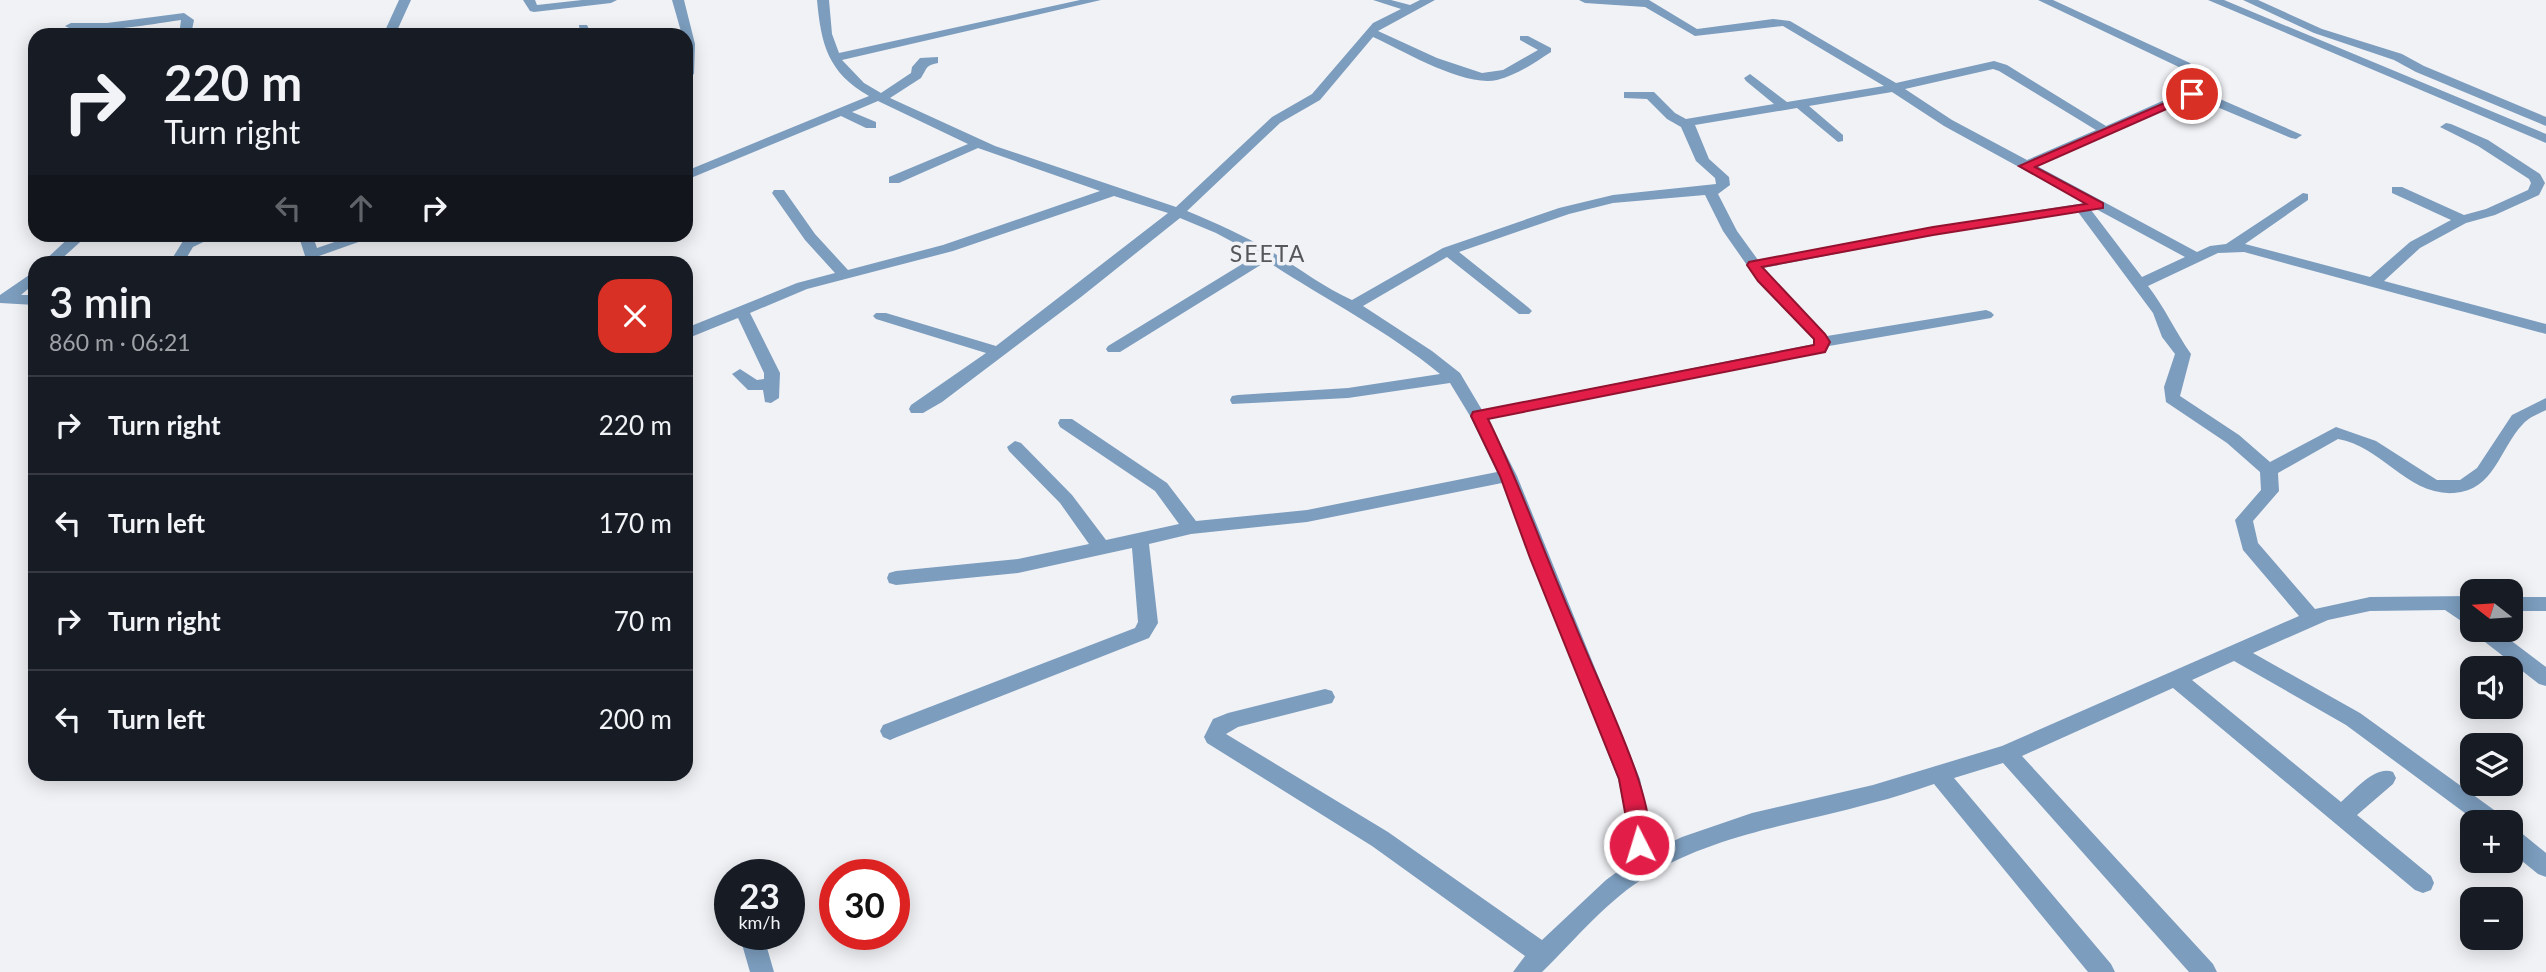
<!DOCTYPE html>
<html lang="en">
<head>
<meta charset="utf-8">
<style>
  body { margin:0; font-family:Lato,sans-serif; background:#20242c; color:#f1f3f6; height:100vh; display:flex; flex-direction:column; font-size:26px; white-space:nowrap }
  * { box-sizing:border-box; margin:0 }
  p { font-size:23px; color:#9ea1a6 }
  .icon { flex:none; width:38px; height:38px; fill:none; stroke:currentColor; stroke-width:2; stroke-linecap:round; stroke-linejoin:round }
  .map { position:relative; flex:1; overflow:hidden }
  .drawer { position:absolute; left:28px; top:256px; width:665px; height:525px; display:flex; flex-direction:column; background:#171b24; border-radius:21px; box-shadow:0 4px 18px #0003 }
  .drawer>* { flex:none }
  .banner { position:absolute; left:28px; top:28px; width:665px; height:214px; border-radius:21px; box-shadow:0 4px 18px #0003; background:#171b24; color:#f1f3f6; overflow:hidden }
  .needle { width:46px; rotate:287deg }
  .controls { position:absolute; left:2460px; top:579px; display:grid; gap:14px }
  .controls a { display:grid; place-items:center; width:63px; height:63px; border-radius:14px; background:#171b24; box-shadow:0 4px 18px #0003; font-size:35px }
  .speed { position:absolute; left:714px; top:859px; display:flex; gap:14px; font-size:35px; font-weight:700; text-align:center }
  .speed>* { display:grid; place-content:center; width:91px; height:91px; border-radius:50%; background:#171b24; box-shadow:0 4px 18px #0003; line-height:1 }
  .speed small { font-size:18px; font-weight:400 }
  .speed .limit { border:10px solid #d22; background:#fff; color:#111 }
  .pin { position:absolute; display:grid; place-items:center; width:60px; height:60px; color:#fff; margin:-30px; border:4px solid #fff; border-radius:50%; box-shadow:0 2px 7px #0007 }
  .me { position:absolute; width:77px; margin:-38px; rotate:355deg; stroke-linejoin:round; filter:drop-shadow(0 0 5px #0008) }
  .turn { display:flex; align-items:center; gap:24px; height:147px; padding:0 21px; font-size:32px }
  .turn .icon { width:91px; height:91px; stroke-width:2.5 }
  .turn b { display:block; font-size:49px; line-height:60px }
  .lanes { display:flex; align-items:center; height:66px; padding:0 21px; background:#0003; justify-content:center; gap:35px; direction:ltr }
  .lanes .off { opacity:.35 }
  .round { display:grid; place-items:center; flex:none; width:74px; height:74px; border-radius:21px; background:#20242c }
  .head { display:flex; align-items:center; justify-content:space-between; height:119px; padding:0 21px }
  h1 { font-size:42px; font-weight:600; line-height:52px }
  ul { padding:0; list-style:none }
  li { display:flex; align-items:center; gap:21px; height:98px; padding:0 21px; border-top:2px solid #363941 }
  li div { flex:1 }
  li b { display:block; font-size:26px }
  li em { font-style:normal }
  .map>svg:first-child { display:block }
</style>
</head>
<body>
<div class="map">
<svg width="2546" height="972" viewBox="0 0 2546 972">
  <rect width="100%" height="100%" fill="#f1f2f6"/>
  <g fill="none" stroke-linecap="round" stroke-linejoin="round">
    <path fill="#7c9dbe" fill-rule="evenodd" d="M399,0H411L395,35H383Z
      M523,0H535L537,5L582,0H617L611,3L534,12L530,11Z
      M672,0H684L695,44L694,74L688,78L686,35H682Z
      M817,0H829L832,34L839,53L1080,0H1101L842,60L864,83L881,93L911,73L912,67L920,58L938,57V63C925,66 928,67 921,78L890,98L995,146L1176,207L1272,117L1312,94L1373,23L1401,9L1373,0H1391L1410,5L1420,0H1435L1378,31L1437,58L1482,73L1503,70L1538,50L1520,40V36H1528L1551,48V52C1534,63 1517,75 1497,80C1463,87 1404,51 1373,37L1320,100L1280,123L1187,211C1216,223 1245,236 1272,252C1299,268 1323,287 1352,300L1443,248L1559,208L1613,195L1716,184L1715,178L1696,161L1681,127L1667,119L1647,99L1624,98V92H1654L1675,113L1686,119L1774,104L1746,81L1744,78L1750,74L1787,102L1884,86L1783,26L1695,36L1645,7L1585,3L1579,0H1649L1697,29L1773,19L1790,21L1896,83L1994,61L2007,65L2106,126L2178,94L2166,85L2183,72L2181,68L2038,0H2053L2190,63L2195,73L2180,85L2191,91L2204,92L2302,135L2296,139L2291,138L2198,99L2190,98L2037,166L2197,252L2210,246L2226,244L2303,193L2308,194V200L2245,244L2370,277L2410,242L2451,220L2392,193V187H2402L2464,215L2486,209L2528,190L2531,183L2529,179L2478,146L2440,127L2446,123L2451,124L2488,140L2540,174L2545,183L2539,195L2495,215L2466,223L2420,248L2384,281L2546,324V334L2244,252L2218,253L2148,286C2165,308 2175,331 2191,354L2180,396L2239,435L2270,462L2336,427L2376,441L2437,480H2460L2477,468L2512,415L2546,398V410C2538,414 2529,417 2523,424C2499,449 2495,490 2454,493C2408,496 2381,446 2338,439L2278,473L2279,491L2253,521L2258,543L2315,609L2370,597L2473,596V629L2445,610L2370,611L2328,620L2253,653L2360,713L2501,815L2504,822H2477L2346,725L2234,661L2192,680L2341,802C2354,791 2375,765 2393,772L2396,778L2393,784L2357,815L2431,876L2434,883L2431,890L2423,893L2415,890L2173,688L2022,756L2213,964L2217,972H2189L2003,763L1954,778L2111,964L2115,972H2088L1934,784C1913,791 1893,798 1872,803C1797,824 1717,834 1649,875C1608,899 1575,940 1542,972H1513L1525,956L1372,846L1207,743L1204,737L1213,719L1228,713L1325,689L1332,691L1335,697L1332,703L1238,727L1226,734L1388,832L1542,940L1606,880L1629,863L1627,822L1618,779L1502,483L1307,522L1191,534L1149,544L1158,623L1149,638L897,737L890,740L883,737L880,731L883,725L1135,628L1138,622L1132,548L1018,573L896,585L889,583L887,578L889,573L896,571L1018,559L1089,544L1060,503L1009,451L1007,447L1015,441L1021,443L1072,495L1106,540L1179,524L1155,491L1060,427L1058,423L1060,419H1072L1167,483L1196,521L1307,510L1497,472L1470,416L1450,383L1348,398L1232,404L1230,400L1232,396L1238,395L1348,388L1440,374C1387,330 1324,299 1267,261L1120,352H1108L1106,349L1108,346L1257,255L1216,233L1180,218L1081,297L942,402L923,413H911L909,409L911,405L986,353L876,319L873,316L876,313H886L996,346L1168,213L1114,196L953,251L807,289L750,313L780,373L779,398L771,403L765,402L763,390H748L732,374L740,369L757,380L764,379V373L738,318L686,339V328L797,283L835,273L805,240L772,193L774,190H784L815,234L848,270L943,245L1100,191L978,148L899,183H889V177L968,144L878,101L852,112L876,122V128H866L841,116L686,180V171L869,96C828,73 821,44 817,0ZM1993,69L1999,71L2096,130L2027,160L1952,120L1905,89ZM1892,92L1944,126L2085,203L1933,227L1758,260L1737,231L1718,194L1730,185L1729,177L1709,159L1695,125L1797,108L1838,142L1843,141V135L1809,106ZM1705,195L1723,231L1758,281L1814,340V344L1482,410L1460,373L1432,351L1363,306L1447,257L1519,314H1529L1532,311L1529,308L1459,252L1569,214L1613,203ZM2096,209L2185,257L2142,277L2091,210ZM2078,212L2153,313L2162,337L2175,354L2164,387L2166,402L2227,443L2260,472L2261,490L2235,520L2243,550L2299,616L2002,746L1873,785L1752,813L1682,837L1650,852L1649,822L1640,779L1517,476L1488,419L1820,353L1826,351L1829,346L1991,318L1994,315L1991,312L1986,310L1827,336L1763,268L1933,235Z
      M2208,0H2224L2546,134V143Z
      M2243,0H2258L2322,29L2402,54L2424,66L2546,117V126L2416,72L2394,60L2314,33Z
      M184,13L194,20L191,35H179L181,20C159,23 81,37 65,26L71,23H107Z
      M579,25H587L592,35H580Z
      M73,234H89L58,262H43Z
      M199,234H220L193,247L184,262H170L183,241Z
      M298,234H312L317,248L358,234H381L319,256L321,262H307Z
      M35,271V283L21,295H35V305L0,303V295Z
      M2511,597H2546V611H2511Z
      M2473,630H2497L2546,667V686L2539,684L2476,635Z
      M2511,828L2519,831L2546,853V877L2538,874L2511,852Z
      M739,934H763L774,972H750Z"/>
  </g>
  <path fill="#e11d48" stroke="#92132f" stroke-width="2" d="M2192,91L2197,94L2196,96L2035,167L2103,203V208L1933,235L1762,267L1825,334L1830,342L1825,352L1488,419C1520,484 1544,553 1573,620C1594,672 1620,725 1638,778C1644,797 1655,832 1646,851L1639,854L1632,851L1619,779L1530,558L1500,476L1471,416L1473,412L1814,345V339L1758,281L1747,265L1749,262L1933,227L2086,204L2019,166Z"/>
  <g text-anchor="middle" dominant-baseline="central" stroke-width="7" stroke-linejoin="round" paint-order="stroke">
    <g font-size="23" letter-spacing="2" fill="#56575a" stroke="#f1f2f6">
      <text x="1268" y="253">SEETA</text>
    </g>
  </g>
</svg>
<div class="controls">
<a><svg class="needle" viewBox="-14 -14 28 28"><path d="M0-13l5 13h-10z" fill="#e53935"/><path d="M0 13l5-13h-10z" fill="#9ea1a6"/></svg></a>
<a><svg class="icon" aria-label="sound" viewBox="0 0 24 24"><path d="M4 9h4l5-4v14l-5-4H4zM17 9q2 3 0 6"/></svg></a>
<a><svg class="icon" aria-label="layers" viewBox="0 0 24 24"><path d="M12 4l9 5-9 5-9-5zM3 14l9 5 9-5"/></svg></a>
<a>+</a>
<a>−</a>
</div>
<div class="speed"><div>23<small>km/h</small></div><div class="limit">30</div></div>
<div class="pin" style="left:2192px;top:94px;background:#d93025"><svg class="icon" aria-label="arrive" viewBox="0 0 24 24"><path d="M6 21V4h12l-3 4 3 4H6"/></svg></div>
<svg class="me" style="left:1639px;top:845px" viewBox="-20 -20 40 40"><circle r="17" fill="#e11d48" stroke="#fff" stroke-width="3"/><path d="M0-11L8 9 0 5-8 9z" fill="#fff"/></svg>
<div class="banner">
<div class="turn"><svg class="icon" aria-label="right" viewBox="0 0 24 24"><path d="M7 20v-9h11M14 6l5 5-5 5"/></svg><div><b>220 m</b>Turn right</div></div>
<div class="lanes"><svg class="icon off" aria-label="left" viewBox="0 0 24 24"><path d="M17 20v-9H6M10 6l-5 5 5 5"/></svg><svg class="icon off" aria-label="ahead" viewBox="0 0 24 24"><path d="M12 20V5M6 11l6-6 6 6"/></svg><svg class="icon" aria-label="right" viewBox="0 0 24 24"><path d="M7 20v-9h11M14 6l5 5-5 5"/></svg></div>
</div>
<section class="drawer">
<div class="head"><div><h1>3 min</h1><p>860 m · 06:21</p></div><a class="round" style="background:#d93025;color:#fff"><svg class="icon" aria-label="close" viewBox="0 0 24 24"><path d="M6 6l12 12M18 6L6 18"/></svg></a></div>
<ul>
<li><svg class="icon" aria-label="right" viewBox="0 0 24 24"><path d="M7 20v-9h11M14 6l5 5-5 5"/></svg><div><b>Turn right</b></div><em>220 m</em></li>
<li><svg class="icon" aria-label="left" viewBox="0 0 24 24"><path d="M17 20v-9H6M10 6l-5 5 5 5"/></svg><div><b>Turn left</b></div><em>170 m</em></li>
<li><svg class="icon" aria-label="right" viewBox="0 0 24 24"><path d="M7 20v-9h11M14 6l5 5-5 5"/></svg><div><b>Turn right</b></div><em>70 m</em></li>
<li><svg class="icon" aria-label="left" viewBox="0 0 24 24"><path d="M17 20v-9H6M10 6l-5 5 5 5"/></svg><div><b>Turn left</b></div><em>200 m</em></li>
</ul>
</section>
</div>
</body>
</html>
